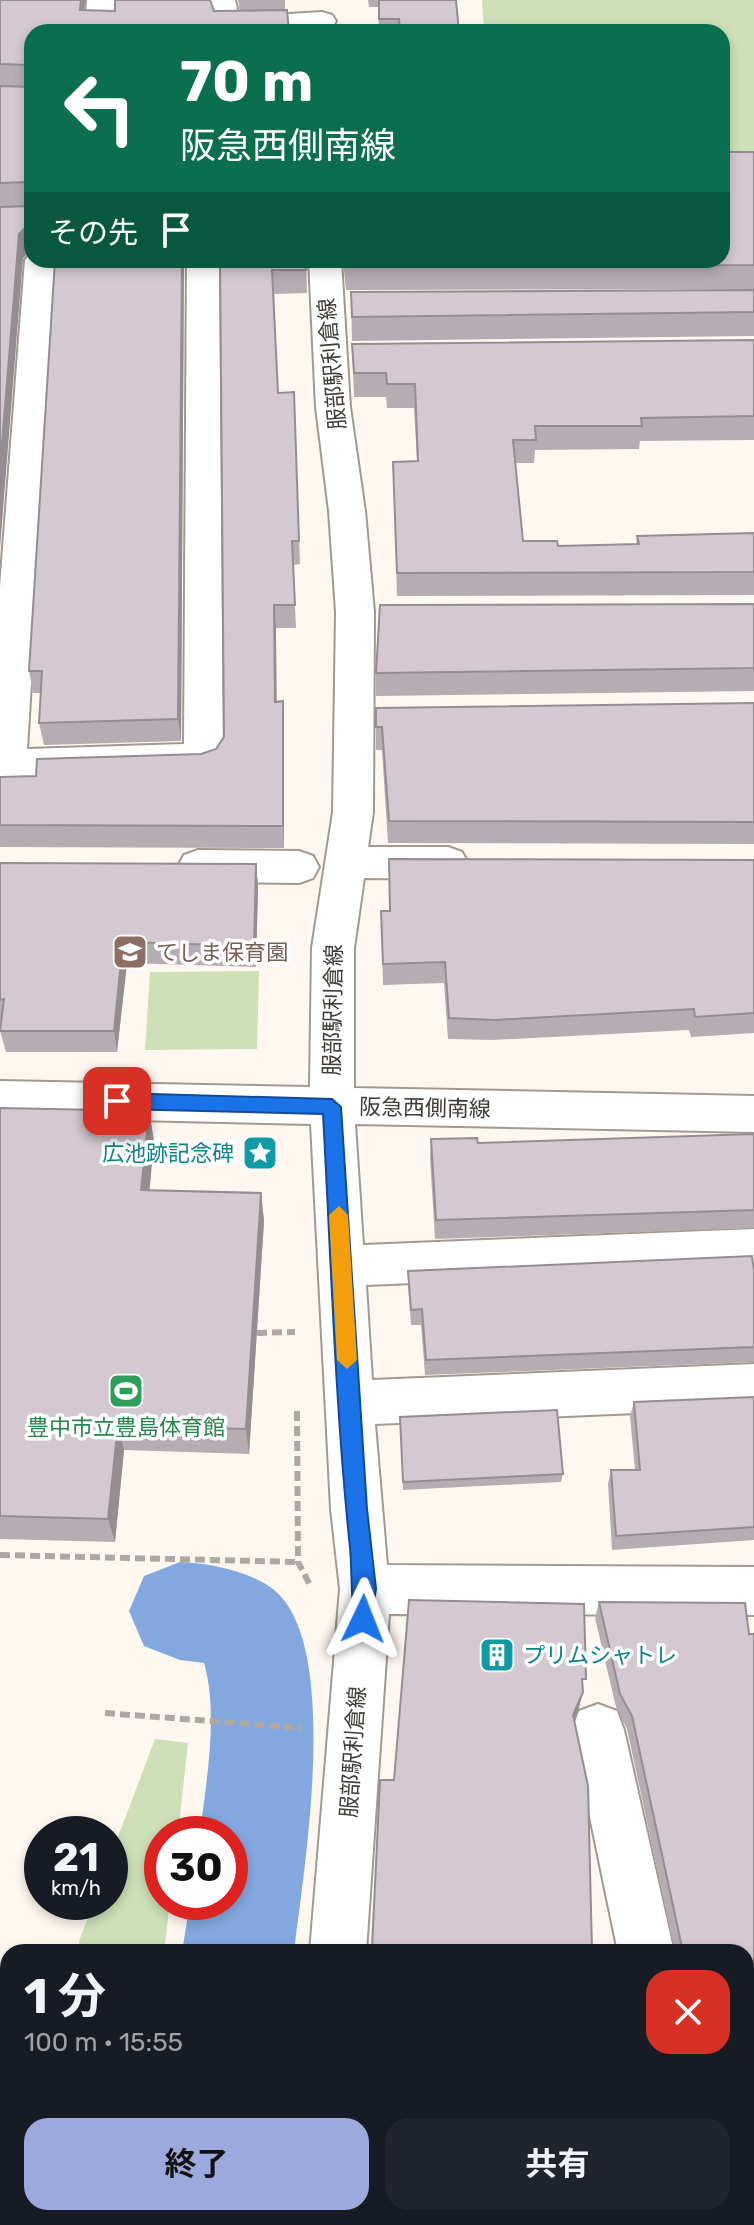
<!DOCTYPE html>
<html lang="ja">
<head>
<meta charset="utf-8">
<style>
  body { margin:0; font-family:Rubik,"Noto Sans JP",sans-serif; background:#20242c; color:#f1f3f6; height:100vh; display:flex; flex-direction:column; font-size:30px; white-space:nowrap }
  * { box-sizing:border-box; margin:0 }
  p { font-size:26px; color:#9ea1a6 }
  .icon { flex:none; width:44px; height:44px; fill:none; stroke:currentColor; stroke-width:2; stroke-linecap:round; stroke-linejoin:round }
  .map { position:relative; flex:1; overflow:hidden }
  .panel { position:absolute; left:0px; top:1944px; width:754px; height:282px; display:flex; flex-direction:column; background:#171b24; border-radius:24px 24px 0 0; box-shadow:0 4px 12px #0003 }
  .panel>* { flex:none }
  .banner { position:absolute; left:24px; top:24px; width:706px; height:244px; border-radius:24px; box-shadow:0 4px 12px #0003; background:#0b6e4f; color:#fff; overflow:hidden }
  .speed { position:absolute; left:24px; top:1816px; display:flex; gap:16px; font-size:40px; font-weight:700; text-align:center }
  .speed>* { display:grid; place-content:center; width:104px; height:104px; border-radius:50%; background:#171b24; box-shadow:0 4px 12px #0003; line-height:1 }
  .speed small { font-size:20px; font-weight:400 }
  .speed .limit { border:12px solid #d22; background:#fff; color:#111 }
  .pin { position:absolute; display:grid; place-items:center; width:68px; height:68px; color:#fff; margin:-34px; border-radius:16px; box-shadow:0 4px 12px #0006 }
  .me { position:absolute; width:88px; margin:-44px; rotate:2deg; stroke-linejoin:round; filter:drop-shadow(0 0 6px #0008) }
  .turn { display:flex; align-items:center; gap:28px; height:168px; padding:0 24px; font-size:36px }
  .turn .icon { width:104px; height:104px; stroke-width:2.5 }
  .turn b { display:block; font-size:56px; line-height:68px }
  .then { display:flex; align-items:center; height:76px; padding:0 24px; background:#0003; gap:16px; font-size:30px }
  .round { display:grid; place-items:center; flex:none; width:84px; height:84px; border-radius:24px; background:#20242c }
  .head { display:flex; align-items:center; justify-content:space-between; height:136px; padding:0 24px }
  h1 { font-size:48px; font-weight:700; line-height:60px }
  .cta { display:flex; gap:16px; margin-top:auto; padding:16px 24px }
  .cta a { flex:1; height:92px; border-radius:24px; background:#9ba9dd; color:#111; font-size:32px; font-weight:700; line-height:92px; text-align:center }
  .cta a+a { background:#20242c; color:#f1f3f6 }
  .map>svg:first-child { display:block }
</style>
</head>
<body>
<div class="map">
<svg width="754" height="2225" viewBox="0 0 754 2225">
  <rect width="100%" height="100%" fill="#fff8f1"/>
  <path fill="#cde0b7" d="M482,0H754V163H722V32H484Z
    M259,971L257,1049L145,1050L150,972Z
    M155,1739L188,1743L178,1834H162V1902H170L164,1952H80L79,1941L94,1902H110V1858Z"/>
  <g fill="none" stroke-linecap="round" stroke-linejoin="round">
    <path fill="#83a8df" fill-rule="evenodd" d="M180,1562C209,1563 249,1571 273,1589C343,1644 303,1873 294,1952H182L190,1902H230V1834H200C206,1781 219,1715 204,1663L180,1660L144,1646L129,1611L144,1576Z
      M152,2218H270V2225H152Z"/>
    <defs>
      <path id="minor" d="M87,0H115V32H85Z
        M207,0H235L239,17L322,12L332,15L336,21L332,27L322,30L217,32Z
        M32,252V260H57L27,749L184,744L187,260H219L223,758L217,768L203,773L0,780V587L25,260Z
        M309,260H341L350,407L365,511L374,612L373,812L368,847H448L462,852L468,863L462,874L448,879L364,878L354,948V1088L754,1096V1132L355,1124L363,1245L754,1229V1269L366,1285L372,1380L754,1364V1408L375,1424L387,1565L754,1567V1615L389,1614L366,1952H310L340,1589L331,1509L311,1124L0,1117V1081L310,1087L312,948L333,812L336,612L329,511L316,407Z
        M198,850L299,851L313,856L319,867L313,878L299,883L198,882L184,877L178,866L184,855Z
        M598,1704L617,1711L624,1730L674,1952H618L572,1730L579,1711Z
        M296,2218H356V2225H296Z
        M674,2218H734L736,2225H676Z"/>
    </defs>
    <use href="#minor" stroke="#a29a91" stroke-width="4"/>
    <path stroke="#ada8a2" stroke-width="6" stroke-dasharray="10 5" stroke-linecap="butt" d="M257,1333L295,1332
      M297,1411L298,1562L310,1585
      M0,1555L298,1562
      M105,1713L302,1728
      M263,2218V2225"/>
    <use href="#minor" fill="#fff" fill-rule="evenodd"/>
  </g>
  <path fill="#b6adb3" d="M0,0H85L84,10L214,11H240L238,0H285V10L32,32V249L23,258L0,207Z
    M368,0H456L459,32H379L378,7H369Z
    M754,152V289L346,290L343,260H722Z
    M55,260H184L181,741L44,745L39,723L41,693H33L29,671Z
    M220,260H306L307,293L274,294L278,393L294,392L300,564L293,565L296,628H276V702L283,701L284,724V848L0,847V777L36,776L201,754L216,749L224,737Z
    M754,290V336L352,341L351,292Z
    M754,340V440L640,441L639,449L535,450L534,463H515L523,541L558,546L636,545L637,536L754,533V595L397,596L393,462L417,461L414,408H387L386,397H354L352,344Z
    M754,604V691L376,696V673Z
    M754,703V844L388,843L382,750H376V708Z
    M754,860V1033L691,1037L689,1030L492,1040L448,1039L444,983L383,985L381,911Z
    M0,863L256,864L258,886L256,967L127,963L117,1052H6L0,1031L2,1020H0Z
    M0,1108L149,1111L154,1141L149,1190L261,1193L264,1221L249,1454L124,1450L115,1542L0,1539Z
    M754,1134V1228L435,1239L430,1158L431,1139L478,1143Z
    M408,1271H754V1362L425,1375L421,1325H411L408,1286Z
    M754,1397V1540L612,1550L608,1484L611,1470H635L630,1416L634,1402Z
    M400,1417L563,1474L561,1482L403,1490Z
    M599,1602L745,1603L754,2225H738L739,2224L737,2218H746V1952H675L627,1729L616,1707L595,1618Z"/>
  <path fill="#948d92" d="M81,0H85L83,32L80,10Z
    M28,225L32,249L23,258L0,548V468L19,234Z
    M182,260H184L181,741L178,719Z
    M274,605L276,628L277,724L275,702Z
    M283,701L284,724V848L283,826Z
    M256,864L258,886L256,967L254,946Z
    M123,942L127,963L117,1052L114,1031Z
    M149,1111L154,1141L147,1219L141,1190Z
    M261,1193L264,1221L249,1454L246,1429Z
    M118,1425L124,1450L115,1542L108,1519Z
    M583,1692L579,1708L569,1731L573,1715Z
    M100,2218H109L108,2225H99Z"/>
  <path fill="#d4c9d0" stroke="#948d92" stroke-width="2" d="M0,0H81L80,10L115,11V0H210L214,11L287,10L289,32H32V233L28,225L19,234L0,468V207L30,206V182L0,183V86L31,87V65L0,64Z
    M379,0H456L459,32H400L399,19H379Z
    M722,152H754V265L345,266V260H722Z
    M55,260H182L178,719L39,723L42,671H29Z
    M220,260H306V270H272L278,393L294,392L299,541H292L295,605H274L275,702L283,701V826L0,825V777L36,776L37,759L201,754L216,749L224,737Z
    M754,290V312L352,317L351,292Z
    M754,340V416L641,418L642,426H535L536,440H513L523,541H557L558,546L639,544L637,536L754,533V572L397,573L393,462L418,461L415,384H387L386,373H354L352,344Z
    M754,604V668L376,673L380,605Z
    M754,703V822L389,821L382,727H376V708Z
    M389,859L754,860V1013L695,1017L694,1009L494,1020L449,1018L445,962L383,964L381,911H390Z
    M0,863L256,864L254,946L123,942L114,1031H0L4,999L0,1000Z
    M0,1108L149,1111L141,1190L261,1193L246,1429L118,1425L108,1519L0,1516Z
    M754,1134V1210L436,1220L431,1139L477,1138L478,1143Z
    M752,1256L754,1271V1347L426,1360L422,1309L411,1310L408,1271Z
    M754,1397V1527L616,1536L611,1470H640L634,1402Z
    M557,1410L563,1474L403,1482L400,1417Z
    M409,1600L584,1604L586,1679H582L583,1692L573,1715L588,1786L592,1951L603,1952H362V1948H372L380,1780H394Z
    M599,1602L745,1603L749,1634H754V2225H741V2223L747,2219L746,1952H683L632,1716L620,1694Z
    M0,2071L8,2072V2218H100L99,2225H0Z
    M387,2218H495L496,2225H387Z"/>
  <path fill="#1a73e8" stroke="#114b97" stroke-width="2" d="M117,1093L332,1099L341,1107L367,1509L376,1589L370,1626L363,1629L356,1626C351,1616 352,1565 350,1548C335,1404 331,1258 323,1114L117,1109L108,1101Z"/>
  <path fill="#f59e0b" d="M339,1206L348,1215L357,1360L347,1369L337,1360L329,1215Z"/>
  <defs>
    <symbol id="school-square" viewBox="-11 -11 22 22"><rect x="-9" y="-9" width="18" height="18" rx="4" fill="#8d6e63" stroke="#fff"/><path d="M0-5L7-2L0 1L-7-2ZM-4 1L0 2.5L4 1V4Q0 6-4 4Z" fill="#fff"/></symbol>
    <symbol id="sight-square" viewBox="-11 -11 22 22"><rect x="-9" y="-9" width="18" height="18" rx="4" fill="#0f9aa8" stroke="#fff"/><path d="M0-6L1.8-2.2L6-1.7L2.9 1.2L3.7 5.4L0 3.3L-3.7 5.4L-2.9 1.2L-6-1.7L-1.8-2.2Z" fill="#fff"/></symbol>
    <symbol id="stadium-square" viewBox="-11 -11 22 22"><rect x="-9" y="-9" width="18" height="18" rx="4" fill="#2e9e5b" stroke="#fff"/><path d="M0-5a6.5 5 0 1 0 0 10a6.5 5 0 1 0 0-10ZM-3.5-1.8h7v3.6h-7Z" fill="#fff"/></symbol>
    <symbol id="building-square" viewBox="-11 -11 22 22"><rect x="-9" y="-9" width="18" height="18" rx="4" fill="#0f9aa8" stroke="#fff"/><path d="M-4-6H4V6H1V3H-1V6H-4ZM-2.5-4.3h1.7v1.8h-1.7ZM.8-4.3h1.7v1.8H.8ZM-2.5-1h1.7V.8h-1.7ZM.8-1h1.7V.8H.8Z" fill="#fff"/></symbol>
  </defs>
  <g fill-rule="evenodd">
    <use href="#school-square" x="110" y="932" width="40" height="40"/>
    <use href="#sight-square" x="240" y="1133" width="40" height="40"/>
    <use href="#stadium-square" x="106" y="1371" width="40" height="40"/>
    <use href="#building-square" x="477" y="1635" width="40" height="40"/>
  </g>
  <g text-anchor="middle" dominant-baseline="central" stroke-width="7" stroke-linejoin="round" paint-order="stroke">
    <g font-size="22" fill="#3f3c38" stroke="#fff">
      <text transform="translate(332 364) rotate(-95)">服部駅利倉線</text>
      <text transform="translate(333 1010) rotate(-89)">服部駅利倉線</text>
      <text transform="translate(425 1108) rotate(1)">阪急西側南線</text>
      <text transform="translate(353 1752) rotate(-86)">服部駅利倉線</text>
    </g>
    <g font-size="22" fill="#785e54" stroke="#fff" text-anchor="start">
      <text x="156" y="952">てしま保育園</text>
    </g>
    <g font-size="22" fill="#0d838f" stroke="#fff" text-anchor="end">
      <text x="234" y="1153">広池跡記念碑</text>
      <text x="523" y="1655" text-anchor="start">プリムシャトレ</text>
    </g>
    <g font-size="22" fill="#27864d" stroke="#fff">
      <text x="126" y="1427">豊中市立豊島体育館</text>
    </g>
  </g>
</svg>
<div class="speed"><div>21<small>km/h</small></div><div class="limit">30</div></div>
<div class="pin" style="left:117px;top:1101px;background:#d93025"><svg class="icon" aria-label="arrive" viewBox="0 0 24 24"><path d="M6 21V4h12l-3 4 3 4H6"/></svg></div>
<svg class="me" style="left:363px;top:1619px" viewBox="-20 -20 40 40"><path d="M0-17L14 15 0 8-14 15z" fill="#1a73e8" stroke="#fff" stroke-width="4"/></svg>
<div class="banner">
<div class="turn"><svg class="icon" aria-label="left" viewBox="0 0 24 24"><path d="M17 20v-9H6M10 6l-5 5 5 5"/></svg><div><b>70 m</b>阪急西側南線</div></div>
<div class="then">その先<svg class="icon" aria-label="arrive" viewBox="0 0 24 24"><path d="M6 21V4h12l-3 4 3 4H6"/></svg></div>
</div>
<section class="panel">
<div class="head"><div><h1>1 分</h1><p>100 m · 15:55</p></div><a class="round" style="background:#d93025;color:#fff"><svg class="icon" aria-label="close" viewBox="0 0 24 24"><path d="M6 6l12 12M18 6L6 18"/></svg></a></div>
<div class="cta"><a>終了</a><a>共有</a></div>
</section>
</div>
</body>
</html>
